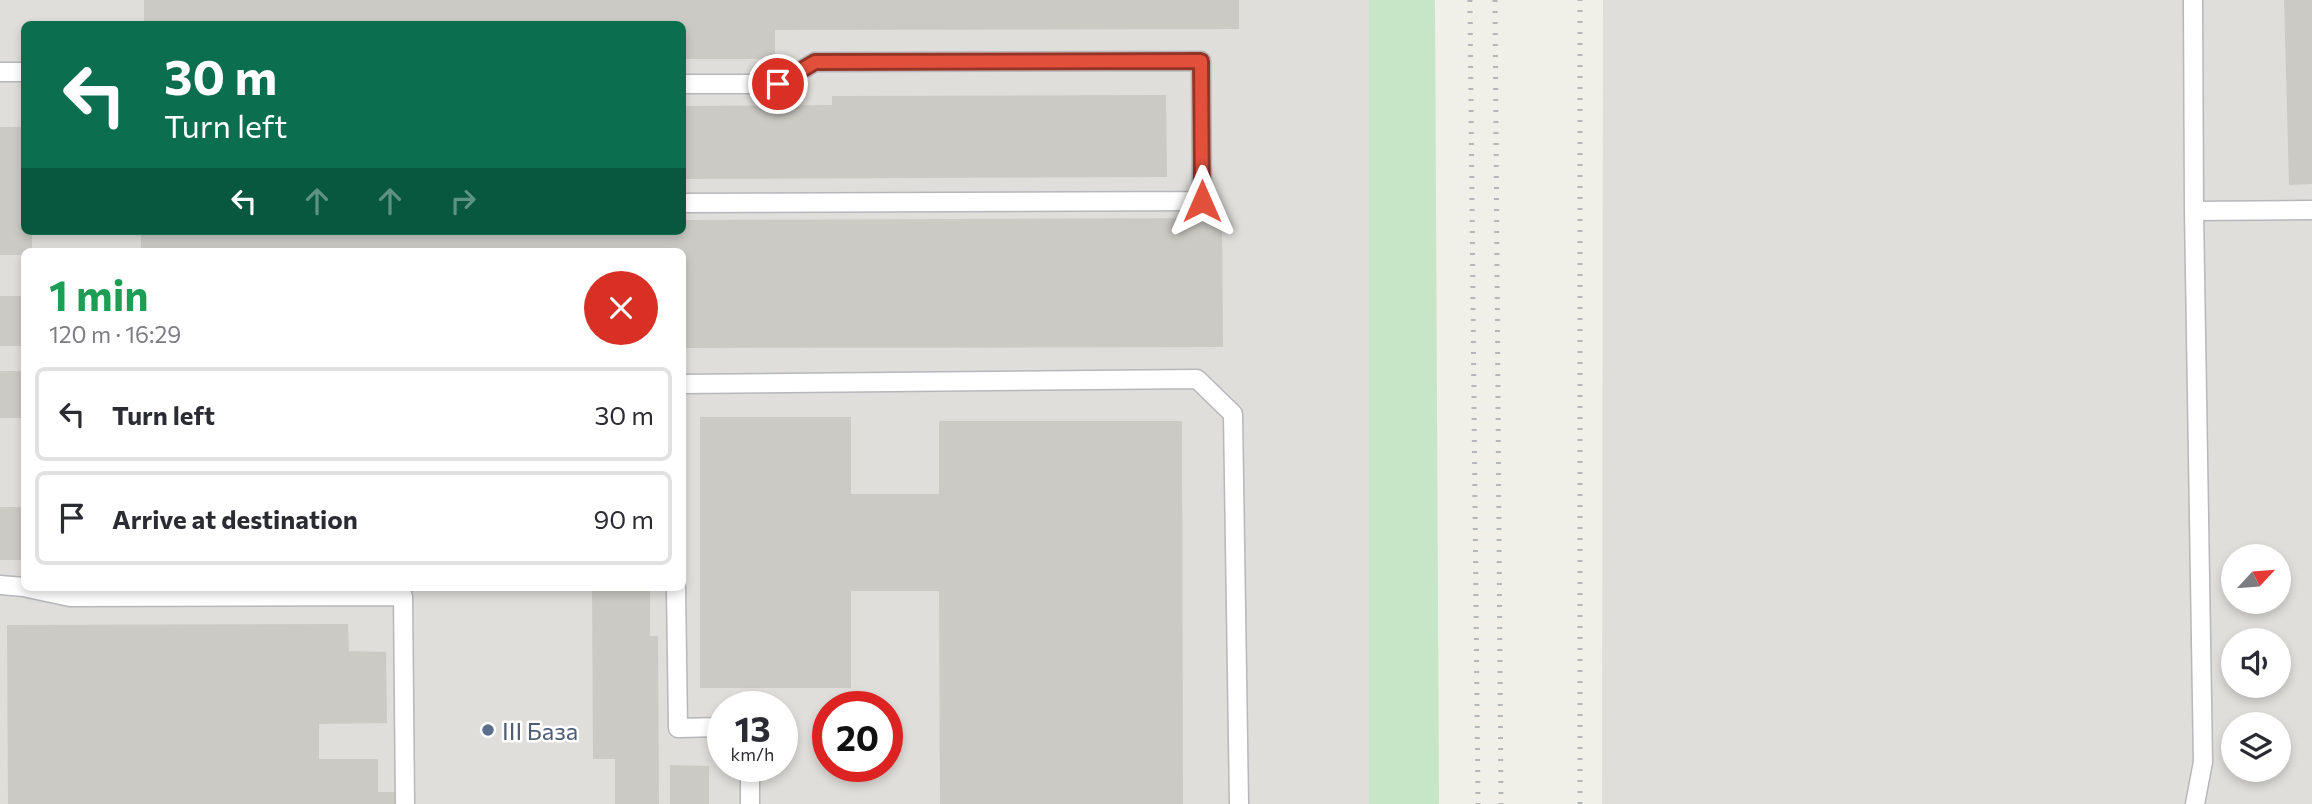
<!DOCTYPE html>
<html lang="en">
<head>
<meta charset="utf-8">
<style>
  body { margin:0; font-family:Commissioner,sans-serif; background:#f2f2f3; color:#2b2b33; height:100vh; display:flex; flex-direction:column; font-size:26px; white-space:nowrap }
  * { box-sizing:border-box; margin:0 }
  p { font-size:23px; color:#7c7c81 }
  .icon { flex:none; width:38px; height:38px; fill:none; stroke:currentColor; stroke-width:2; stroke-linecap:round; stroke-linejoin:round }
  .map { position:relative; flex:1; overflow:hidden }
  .details { position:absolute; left:21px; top:248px; width:665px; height:343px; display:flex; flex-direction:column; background:#fff; border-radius:10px; box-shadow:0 4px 10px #0003 }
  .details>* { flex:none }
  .top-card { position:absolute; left:21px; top:21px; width:665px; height:214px; border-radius:10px; box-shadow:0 4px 10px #0003; background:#0b6e4f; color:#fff; overflow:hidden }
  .needle { width:46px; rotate:64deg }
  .tools { position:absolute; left:2221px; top:544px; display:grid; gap:14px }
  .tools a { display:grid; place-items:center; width:70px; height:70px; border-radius:50%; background:#fff; box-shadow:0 4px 10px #0003; font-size:35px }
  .speed { position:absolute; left:707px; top:691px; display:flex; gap:14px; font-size:35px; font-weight:700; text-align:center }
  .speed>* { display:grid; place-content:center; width:91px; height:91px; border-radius:50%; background:#fff; box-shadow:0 4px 10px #0003; line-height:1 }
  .speed small { font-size:18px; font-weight:400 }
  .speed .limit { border:10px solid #d22; background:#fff; color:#111 }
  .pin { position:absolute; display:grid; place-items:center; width:60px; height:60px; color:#fff; margin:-30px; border:4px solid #fff; border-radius:50%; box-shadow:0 2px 7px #0007 }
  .me { position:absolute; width:77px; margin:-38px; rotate:0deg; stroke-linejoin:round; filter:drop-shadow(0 0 5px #0008) }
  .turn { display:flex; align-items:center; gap:24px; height:147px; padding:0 28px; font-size:32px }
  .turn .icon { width:91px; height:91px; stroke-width:2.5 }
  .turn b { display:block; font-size:49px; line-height:60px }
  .lanes { display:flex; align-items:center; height:66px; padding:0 28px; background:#0003; justify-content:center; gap:35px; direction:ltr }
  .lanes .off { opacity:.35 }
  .round { display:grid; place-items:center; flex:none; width:74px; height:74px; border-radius:37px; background:#f2f2f3 }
  .summary { display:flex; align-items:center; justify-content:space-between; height:119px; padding:0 28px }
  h1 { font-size:42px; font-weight:700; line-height:52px; color:#1e9e55 }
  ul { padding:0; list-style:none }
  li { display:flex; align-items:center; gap:21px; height:94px; margin:0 14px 10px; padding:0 14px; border:4px solid #e1e1e2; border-radius:10px }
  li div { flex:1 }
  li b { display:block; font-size:26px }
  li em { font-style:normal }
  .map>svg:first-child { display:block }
</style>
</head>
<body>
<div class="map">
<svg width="2312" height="804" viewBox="0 0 2312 804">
  <rect width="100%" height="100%" fill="#f0efe8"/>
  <path fill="#dfdeda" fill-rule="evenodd" d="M0,0H1369V804H0ZM24,24H682V231H24ZM24,252H682V588H24ZM723,707H782V766H723ZM828,707H887V766H828Z
    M1603,0H2312V804H1602ZM2233,556H2278V602H2233ZM2233,640H2278V686H2233ZM2233,724H2278V770H2233Z"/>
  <path fill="#c6e6c7" d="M1369,0H1435L1439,804H1369Z"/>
  <path fill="#cccac4" d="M144,0H1239V29L775,30V59H682V24H144Z
    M2284,0H2312V184L2289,185Z
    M1166,95L1167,177L682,179V106L832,105V96Z
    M0,127H24V231H32V252H24V255H0Z
    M1222,218L1223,347L682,348V252H141V231H682V220Z
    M0,296H24V346H0Z
    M0,371H24V418H0Z
    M700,417H851V494H939V421H1182L1183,804H940L939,591H851V688H700Z
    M0,507H24V560H0Z
    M592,588H650V636H658L659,804H615V759H593Z
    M348,624L349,651L386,652L387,723L319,724V759H378V792H396V804H8L7,625Z
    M670,765L709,766V804H670Z"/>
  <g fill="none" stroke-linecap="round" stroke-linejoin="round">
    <defs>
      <path id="service" d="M2193,0L2194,211L2203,762L2195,804
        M0,72H24
        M682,84H778L815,62L1201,61L1202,201L682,203
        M2194,211L2312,210
        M682,384L1197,379L1233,414L1239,804
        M0,585L24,587
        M28,588L70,597L403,596L405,804
        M676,588L678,728L723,727
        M750,766V804"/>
    </defs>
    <use href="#service" stroke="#b5b7bb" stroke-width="21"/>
    <use href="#service" stroke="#fff" stroke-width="18"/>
    <path stroke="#b5b6b7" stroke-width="5" stroke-dasharray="2 9" stroke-linecap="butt" d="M1470,0L1478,804
      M1495,0L1501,804
      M1580,804V0"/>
  </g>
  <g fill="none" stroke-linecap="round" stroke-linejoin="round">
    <defs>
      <path id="route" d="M778,84L815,62L1201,61L1202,201"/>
    </defs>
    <use href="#route" stroke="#933427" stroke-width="18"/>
    <use href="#route" stroke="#e2503c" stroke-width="12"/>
  </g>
  <circle fill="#5c6f8a" stroke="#fff" stroke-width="2.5" cx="488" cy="730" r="7"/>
  <g text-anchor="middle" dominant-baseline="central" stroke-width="5" stroke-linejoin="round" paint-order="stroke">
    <g font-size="24" fill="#4e5e75" stroke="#fff" text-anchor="start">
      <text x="502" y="730">III База</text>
    </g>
  </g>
</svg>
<div class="tools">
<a><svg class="needle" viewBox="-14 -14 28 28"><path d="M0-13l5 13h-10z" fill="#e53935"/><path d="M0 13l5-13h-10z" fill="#7c7c81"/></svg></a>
<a><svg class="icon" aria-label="sound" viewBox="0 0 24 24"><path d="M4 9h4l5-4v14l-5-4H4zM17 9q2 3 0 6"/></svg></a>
<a><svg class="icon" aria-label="layers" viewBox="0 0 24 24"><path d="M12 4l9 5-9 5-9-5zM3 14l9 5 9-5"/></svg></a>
</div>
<div class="speed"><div>13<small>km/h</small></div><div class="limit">20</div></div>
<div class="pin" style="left:778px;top:84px;background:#d93025"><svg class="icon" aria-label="arrive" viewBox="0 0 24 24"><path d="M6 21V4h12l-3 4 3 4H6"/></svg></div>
<svg class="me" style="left:1202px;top:201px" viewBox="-20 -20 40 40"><path d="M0-17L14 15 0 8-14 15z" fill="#e2503c" stroke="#fff" stroke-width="4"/></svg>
<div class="top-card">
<div class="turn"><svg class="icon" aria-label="left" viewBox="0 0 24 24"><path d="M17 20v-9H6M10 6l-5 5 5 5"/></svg><div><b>30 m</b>Turn left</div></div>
<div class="lanes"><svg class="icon" aria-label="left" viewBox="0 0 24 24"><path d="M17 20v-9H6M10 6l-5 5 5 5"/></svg><svg class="icon off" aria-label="ahead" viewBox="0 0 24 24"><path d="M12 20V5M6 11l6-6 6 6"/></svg><svg class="icon off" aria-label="ahead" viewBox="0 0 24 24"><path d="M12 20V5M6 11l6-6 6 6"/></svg><svg class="icon off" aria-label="right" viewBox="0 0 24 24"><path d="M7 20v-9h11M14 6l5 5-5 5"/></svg></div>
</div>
<section class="details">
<div class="summary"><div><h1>1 min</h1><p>120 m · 16:29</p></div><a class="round" style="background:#d93025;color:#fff"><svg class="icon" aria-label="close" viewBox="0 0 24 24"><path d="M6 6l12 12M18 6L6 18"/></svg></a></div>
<ul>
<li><svg class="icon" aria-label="left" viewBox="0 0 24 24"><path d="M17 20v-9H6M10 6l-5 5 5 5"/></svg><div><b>Turn left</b></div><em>30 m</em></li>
<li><svg class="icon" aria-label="arrive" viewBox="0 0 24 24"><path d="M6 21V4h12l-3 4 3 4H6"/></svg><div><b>Arrive at destination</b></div><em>90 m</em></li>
</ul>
</section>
</div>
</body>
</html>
